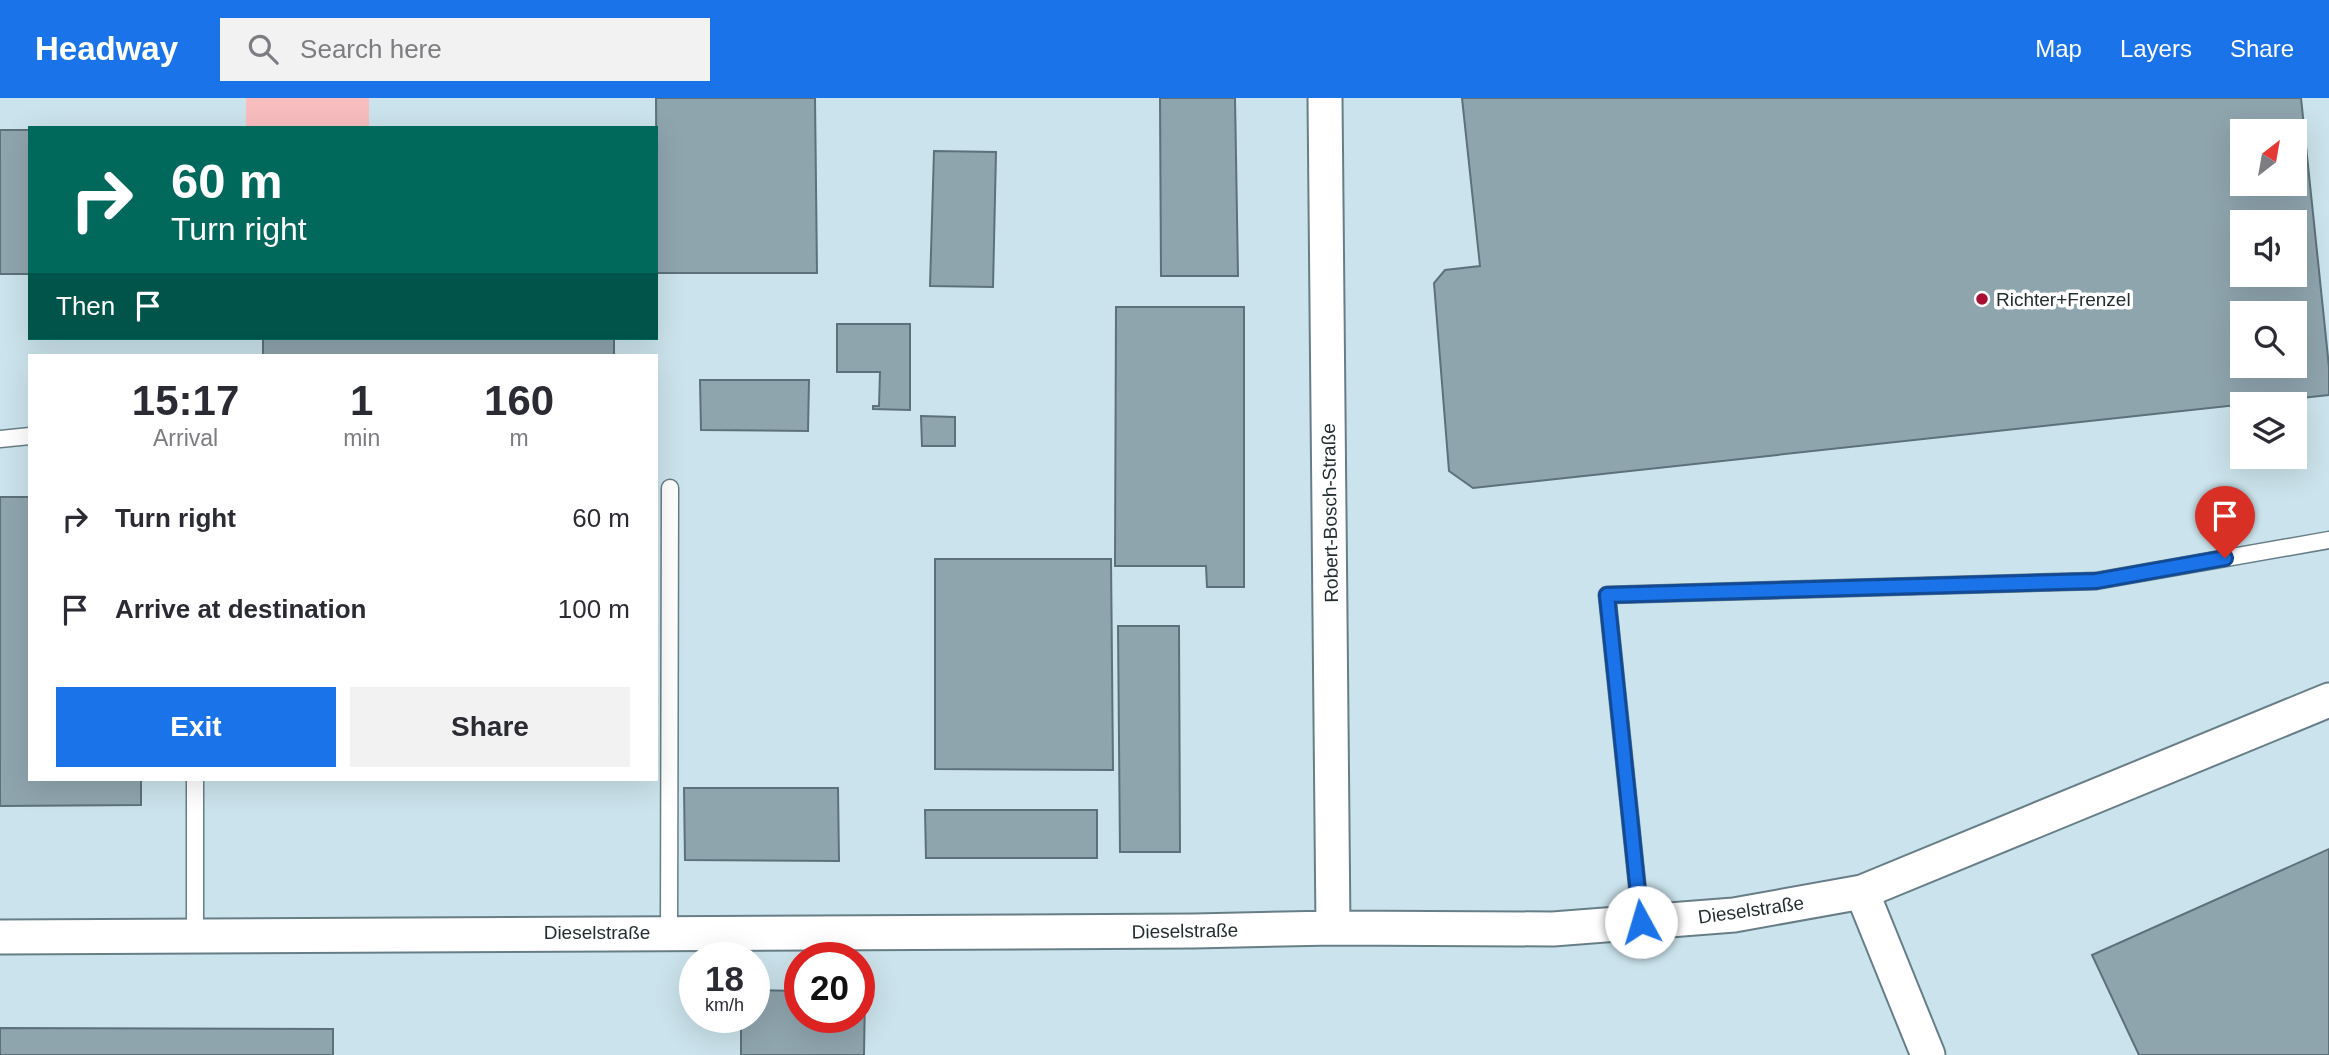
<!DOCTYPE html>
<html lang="en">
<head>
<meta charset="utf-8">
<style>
  body { margin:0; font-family:Helvetica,sans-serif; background:#f2f2f3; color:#2b2b33; height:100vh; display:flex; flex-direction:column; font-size:26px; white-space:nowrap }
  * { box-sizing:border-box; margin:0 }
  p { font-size:23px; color:#7c7c81 }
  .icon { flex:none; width:38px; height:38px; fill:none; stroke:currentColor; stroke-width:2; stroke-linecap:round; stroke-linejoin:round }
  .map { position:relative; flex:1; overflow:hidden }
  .side { position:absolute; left:28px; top:256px; width:630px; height:427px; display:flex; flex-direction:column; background:#fff; border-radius:0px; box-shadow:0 7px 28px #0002 }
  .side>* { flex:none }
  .banner { position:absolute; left:28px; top:28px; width:630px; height:214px; border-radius:0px; box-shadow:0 7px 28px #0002; background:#00695c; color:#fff; overflow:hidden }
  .needle { width:46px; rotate:31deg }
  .tools { position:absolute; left:2230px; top:21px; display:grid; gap:14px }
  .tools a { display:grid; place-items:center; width:77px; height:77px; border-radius:0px; background:#fff; box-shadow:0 7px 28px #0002; font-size:35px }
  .speed { position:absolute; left:679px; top:844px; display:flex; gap:14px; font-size:35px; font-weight:700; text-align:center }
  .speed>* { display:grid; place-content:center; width:91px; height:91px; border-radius:50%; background:#fff; box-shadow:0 7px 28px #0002; line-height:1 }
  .speed small { font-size:18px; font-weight:400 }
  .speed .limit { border:10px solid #d22; background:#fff; color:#111 }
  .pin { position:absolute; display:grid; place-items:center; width:60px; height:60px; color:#fff; margin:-72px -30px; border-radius:50% 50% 50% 0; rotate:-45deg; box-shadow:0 0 7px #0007 }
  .pin .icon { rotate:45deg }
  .me { position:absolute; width:77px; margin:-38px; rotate:354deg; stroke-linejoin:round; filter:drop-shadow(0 0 5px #0008) }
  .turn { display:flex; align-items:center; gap:24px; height:147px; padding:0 28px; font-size:32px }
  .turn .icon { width:91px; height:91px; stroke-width:2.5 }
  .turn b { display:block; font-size:49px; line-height:60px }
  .then { display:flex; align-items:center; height:66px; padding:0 28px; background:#0003; gap:14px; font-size:26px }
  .eta { display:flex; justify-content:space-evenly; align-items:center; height:119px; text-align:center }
  .eta b { font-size:42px; font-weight:700; line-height:49px }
  .cta { display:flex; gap:14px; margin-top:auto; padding:14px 28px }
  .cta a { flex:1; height:80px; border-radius:0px; background:#1a73e8; color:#fff; font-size:28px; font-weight:700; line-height:80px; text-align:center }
  .cta a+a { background:#f2f2f3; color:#2b2b33 }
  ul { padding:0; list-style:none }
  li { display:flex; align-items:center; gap:21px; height:91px; padding:0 28px }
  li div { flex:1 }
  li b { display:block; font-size:26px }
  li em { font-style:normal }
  header { display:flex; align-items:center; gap:42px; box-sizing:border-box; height:98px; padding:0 35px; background:#1a73e8; color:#fff }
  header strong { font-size:33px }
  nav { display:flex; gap:38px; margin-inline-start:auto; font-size:24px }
  .search { width:490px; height:63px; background:#f2f2f3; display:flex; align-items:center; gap:18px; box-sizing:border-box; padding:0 24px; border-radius:0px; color:#7c7c81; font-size:26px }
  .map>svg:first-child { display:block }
</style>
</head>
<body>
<header>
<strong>Headway</strong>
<div class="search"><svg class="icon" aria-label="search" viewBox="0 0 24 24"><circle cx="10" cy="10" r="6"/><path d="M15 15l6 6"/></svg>Search here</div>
<nav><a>Map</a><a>Layers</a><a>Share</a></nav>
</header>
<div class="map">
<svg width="2329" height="957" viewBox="0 0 2329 957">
  <rect width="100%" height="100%" fill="#cbe3ec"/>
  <path fill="#f8bebf" d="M246,0H369V30H246Z"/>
  <path fill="#8fa5ae" stroke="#5c7179" stroke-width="2" fill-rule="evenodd" d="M656,0H815L817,175H657Z
    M1160,0H1235L1238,178H1161Z
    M1462,0H2301L2329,269V297L1473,390L1449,373L1434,185L1445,172L1480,168ZM2242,33H2294V86H2242ZM2242,124H2294V177H2242ZM2242,215H2294V268H2242Z
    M0,32H30V176H0Z
    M934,53L996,54L993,189L930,188Z
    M1116,209H1244V489H1207L1206,468H1115Z
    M837,226H910V312L873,311V308H879L880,274H837Z
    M263,240H614V257H263Z
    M700,282H809L808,333L701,332Z
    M921,318L955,319V348H922Z
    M0,399H30V681H141V707L0,708Z
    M935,461H1111L1113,672L935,671Z
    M1118,528H1179L1180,754H1120Z
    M684,690H838L839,763L685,762Z
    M925,712H1097V760H926Z
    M2329,751V957H2139L2092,857Z
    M754,892L800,893V919H859V894H865L864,957H741V919H754Z
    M0,930L333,931V957H0Z"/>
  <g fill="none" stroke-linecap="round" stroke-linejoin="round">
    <defs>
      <path id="service" d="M0,341L30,338
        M1641,824L1607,497L2096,483L2329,442
        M669,834L670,390
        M195,837V681"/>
      <path id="minor" d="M1325,0L1333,830
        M1862,794L1928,957
        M0,839L1194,833L1333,830L1553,831L1734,817L1862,794L2329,602"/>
    </defs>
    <use href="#service" stroke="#687e87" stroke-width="19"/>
    <use href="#minor" stroke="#687e87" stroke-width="37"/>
    <use href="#service" stroke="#fff" stroke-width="16"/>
    <use href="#minor" stroke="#fff" stroke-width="33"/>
  </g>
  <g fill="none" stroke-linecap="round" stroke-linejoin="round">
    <defs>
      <path id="route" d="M1641,824L1607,497L2096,483L2225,460"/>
    </defs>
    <use href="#route" stroke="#114b97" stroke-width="18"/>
    <use href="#route" stroke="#1a73e8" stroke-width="12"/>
  </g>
  <circle fill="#a80f33" stroke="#fff" stroke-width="2.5" cx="1982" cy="201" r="7"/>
  <g text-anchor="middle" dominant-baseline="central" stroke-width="7" stroke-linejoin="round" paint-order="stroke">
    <g font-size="19" fill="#242e31" stroke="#fff" text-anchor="start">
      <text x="1996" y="201">Richter+Frenzel</text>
    </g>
    <g font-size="19" fill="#242e31" stroke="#fff">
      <text transform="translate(1330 415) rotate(-91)">Robert-Bosch-Straße</text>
      <text transform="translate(1751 812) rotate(-8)">Dieselstraße</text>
      <text transform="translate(1185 833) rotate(-1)">Dieselstraße</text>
      <text x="597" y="834">Dieselstraße</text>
    </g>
  </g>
</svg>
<div class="tools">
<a><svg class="needle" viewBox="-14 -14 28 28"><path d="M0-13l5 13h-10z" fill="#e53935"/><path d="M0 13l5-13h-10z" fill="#7c7c81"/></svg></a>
<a><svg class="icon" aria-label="sound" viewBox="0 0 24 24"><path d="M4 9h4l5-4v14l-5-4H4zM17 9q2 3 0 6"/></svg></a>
<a><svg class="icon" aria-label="search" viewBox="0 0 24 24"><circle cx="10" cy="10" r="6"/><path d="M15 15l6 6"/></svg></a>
<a><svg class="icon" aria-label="layers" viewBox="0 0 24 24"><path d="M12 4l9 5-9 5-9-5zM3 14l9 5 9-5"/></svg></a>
</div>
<div class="speed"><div>18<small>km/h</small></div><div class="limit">20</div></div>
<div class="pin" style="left:2225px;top:460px;background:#d93025"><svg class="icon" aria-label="arrive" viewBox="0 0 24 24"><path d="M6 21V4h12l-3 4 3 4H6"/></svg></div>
<svg class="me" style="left:1641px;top:824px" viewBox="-20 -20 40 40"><circle r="19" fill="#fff"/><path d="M0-13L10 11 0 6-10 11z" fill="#1a73e8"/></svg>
<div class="banner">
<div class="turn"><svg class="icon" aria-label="right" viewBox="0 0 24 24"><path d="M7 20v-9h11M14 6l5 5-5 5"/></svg><div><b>60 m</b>Turn right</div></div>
<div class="then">Then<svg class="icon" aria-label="arrive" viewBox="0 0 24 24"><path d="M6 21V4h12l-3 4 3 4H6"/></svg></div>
</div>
<section class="side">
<div class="eta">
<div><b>15:17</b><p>Arrival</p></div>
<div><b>1</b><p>min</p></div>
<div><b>160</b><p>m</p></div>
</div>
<ul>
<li><svg class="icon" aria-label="right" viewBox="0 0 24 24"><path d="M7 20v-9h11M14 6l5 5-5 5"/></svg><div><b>Turn right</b></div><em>60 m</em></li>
<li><svg class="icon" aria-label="arrive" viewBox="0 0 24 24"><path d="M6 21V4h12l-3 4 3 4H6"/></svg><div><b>Arrive at destination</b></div><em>100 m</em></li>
</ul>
<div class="cta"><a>Exit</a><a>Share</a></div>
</section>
</div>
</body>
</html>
